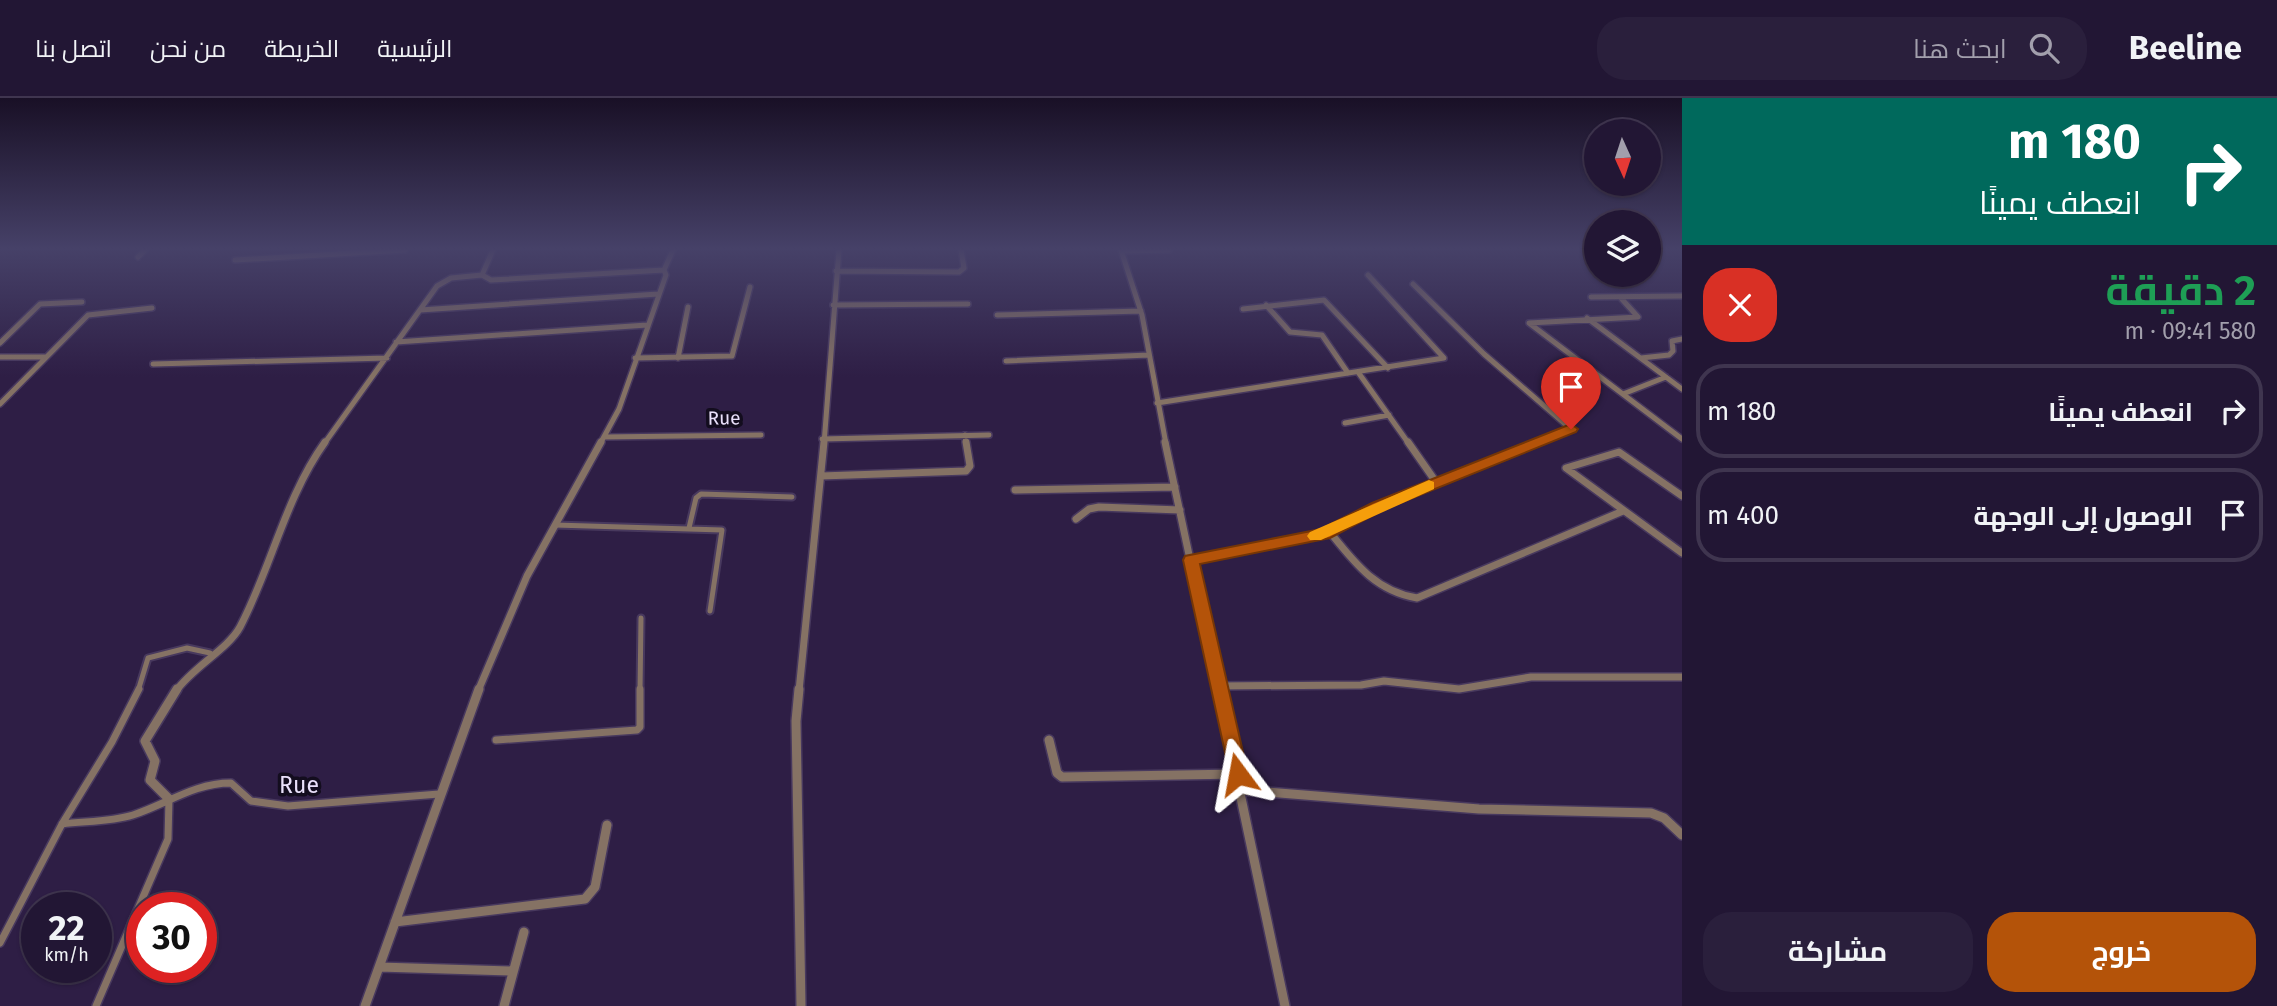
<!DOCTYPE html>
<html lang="ar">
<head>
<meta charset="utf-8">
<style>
  body { margin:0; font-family:"Fira Sans",Cairo,sans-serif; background:#2a1f3c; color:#f1f3f6; direction:rtl; height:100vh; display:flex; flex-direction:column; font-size:26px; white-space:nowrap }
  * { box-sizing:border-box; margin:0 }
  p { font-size:23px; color:#a29fac }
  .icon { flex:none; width:38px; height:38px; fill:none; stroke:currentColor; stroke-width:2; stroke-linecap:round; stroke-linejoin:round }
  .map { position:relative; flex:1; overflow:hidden; direction:ltr }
  .drawer { display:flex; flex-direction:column; background:#221634; width:595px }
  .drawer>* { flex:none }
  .top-card { background:#00695c; color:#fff; overflow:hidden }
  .needle { width:46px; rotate:177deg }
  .buttons { position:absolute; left:1584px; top:21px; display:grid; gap:14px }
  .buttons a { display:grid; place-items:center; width:77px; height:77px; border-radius:50%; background:#221634; box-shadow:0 2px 5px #0004,0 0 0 2px #3f354f; font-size:35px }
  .speed { position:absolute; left:21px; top:794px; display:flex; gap:14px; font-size:35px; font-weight:700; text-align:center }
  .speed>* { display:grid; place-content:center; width:91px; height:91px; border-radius:50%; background:#221634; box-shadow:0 2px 5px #0004,0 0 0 2px #3f354f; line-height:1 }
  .speed small { font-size:18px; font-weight:400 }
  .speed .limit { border:10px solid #d22; background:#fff; color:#111 }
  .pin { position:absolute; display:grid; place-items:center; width:60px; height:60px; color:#fff; margin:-72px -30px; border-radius:50% 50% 50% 0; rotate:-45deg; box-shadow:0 0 7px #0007 }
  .pin .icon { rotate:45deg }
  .me { position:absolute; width:77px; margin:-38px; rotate:347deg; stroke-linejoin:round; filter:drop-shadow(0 0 5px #0008) }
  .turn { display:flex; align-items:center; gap:24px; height:147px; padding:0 21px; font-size:32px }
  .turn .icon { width:91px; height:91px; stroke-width:2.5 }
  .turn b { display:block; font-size:49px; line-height:60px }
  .round { display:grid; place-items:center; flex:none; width:74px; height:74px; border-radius:28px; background:#2a1f3c }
  .headline { display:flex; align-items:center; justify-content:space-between; height:119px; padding:0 21px }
  h1 { font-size:42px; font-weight:700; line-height:52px; color:#1e9e55 }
  .cta { display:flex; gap:14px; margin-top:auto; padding:14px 21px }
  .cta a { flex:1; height:80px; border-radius:28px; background:#b45309; color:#fff; font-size:28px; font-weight:700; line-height:80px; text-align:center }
  .cta a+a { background:#2a1f3c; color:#f1f3f6 }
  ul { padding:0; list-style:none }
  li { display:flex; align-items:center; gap:21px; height:94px; margin:0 14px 10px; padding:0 7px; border:4px solid #3f354f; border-radius:28px }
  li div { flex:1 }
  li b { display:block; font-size:26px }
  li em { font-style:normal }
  header { display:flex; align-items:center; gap:42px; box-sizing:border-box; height:98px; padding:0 35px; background:#221634; border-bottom:2px solid #3f354f }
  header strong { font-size:33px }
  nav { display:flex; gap:38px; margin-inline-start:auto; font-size:24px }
  .search { width:490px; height:63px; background:#2a1f3c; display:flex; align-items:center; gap:18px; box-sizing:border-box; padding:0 24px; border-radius:28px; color:#a29fac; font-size:26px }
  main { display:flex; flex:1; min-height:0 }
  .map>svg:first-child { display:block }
</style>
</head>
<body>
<header>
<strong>Beeline</strong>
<div class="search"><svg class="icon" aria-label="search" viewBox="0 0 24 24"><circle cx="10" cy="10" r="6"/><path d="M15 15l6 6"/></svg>ابحث هنا</div>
<nav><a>الرئيسية</a><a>الخريطة</a><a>من نحن</a><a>اتصل بنا</a></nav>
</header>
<main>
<section class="drawer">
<div class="top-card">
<div class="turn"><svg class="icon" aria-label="right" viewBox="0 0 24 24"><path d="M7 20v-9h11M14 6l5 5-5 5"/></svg><div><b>180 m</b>انعطف يمينًا</div></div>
</div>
<div class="headline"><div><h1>2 دقيقة</h1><p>580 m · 09:41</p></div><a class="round" style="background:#d93025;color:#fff"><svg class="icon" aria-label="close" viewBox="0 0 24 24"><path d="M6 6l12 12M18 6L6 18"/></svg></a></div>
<ul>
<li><svg class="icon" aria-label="right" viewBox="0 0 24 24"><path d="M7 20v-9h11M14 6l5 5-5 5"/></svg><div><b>انعطف يمينًا</b></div><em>180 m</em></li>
<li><svg class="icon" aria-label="arrive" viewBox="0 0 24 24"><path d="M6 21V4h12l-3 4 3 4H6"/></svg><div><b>الوصول إلى الوجهة</b></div><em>400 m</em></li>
</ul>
<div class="cta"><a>خروج</a><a>مشاركة</a></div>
</section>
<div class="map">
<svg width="1682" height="908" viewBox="0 0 1682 908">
  <rect width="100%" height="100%" fill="#2e1e45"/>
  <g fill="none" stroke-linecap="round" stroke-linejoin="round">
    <defs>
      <path id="pedestrian-far1" d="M555,427L722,432L710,513
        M689,430L696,400L701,396L792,399
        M138,593L148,560L187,550L210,555
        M640,593L641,520"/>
      <path id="pedestrian" d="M496,642L637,632L640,629V591
        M62,726C85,723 110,724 133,717C167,706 194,685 231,685L251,703L288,708L439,696
        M0,845L62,726L112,644L139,591
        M96,908L168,741L169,701"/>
      <path id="minor-far2" d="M493,152L482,177L491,182L664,172L666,177L619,311L600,346
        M1121,152L1142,217L1166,346
        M1122,153L1169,152
        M138,159L145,152
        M235,162L405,152
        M664,172L673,152
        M836,173L959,174L964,170L961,152
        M1413,186L1484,256L1571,331L1534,346
        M1591,199L1682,198
        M1620,199L1638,219L1529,225L1682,341
        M833,207L968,206
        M1266,207L1290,234L1322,237L1348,275
        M1243,211L1324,202L1388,270
        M420,212L658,196
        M997,217L1141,213
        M1587,220L1682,291
        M396,244L647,227
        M0,245L40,206L82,204
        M0,259H46
        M635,260L732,258L750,189
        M678,260L688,209
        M1641,260L1669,257L1673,253L1672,243L1682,241
        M1006,263L1149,257
        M153,266L387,260
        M1358,274L1409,346
        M1623,296L1666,279
        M1157,305L1444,260L1368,177
        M0,306L88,217L152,210
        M1345,325L1389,317
        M965,337L966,346
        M604,339L761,337
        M822,341L989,337
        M324,346L437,188L451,180L482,177
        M824,346L839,152"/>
      <path id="minor-far1" d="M1165,344L1218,593
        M1408,344L1436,384
        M821,378L966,373L970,368L966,344
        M1015,392L1175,389
        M1682,398L1619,354L1566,370L1682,455
        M1076,421L1089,411L1099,409L1180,412
        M1329,433C1354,464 1375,493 1417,500L1623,413
        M1191,462L1325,436L1378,408L1538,344
        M1218,588L1361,587L1384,583L1459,591L1531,579H1682
        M176,593C193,569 228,551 240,529C272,468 285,400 325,344
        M478,593L527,478L601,344
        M799,593L824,344"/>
      <path id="minor" d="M799,591L796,623L801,908
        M1218,591L1285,908
        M1049,642L1057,675L1062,679L1238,676
        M1241,692L1479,711L1651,715L1664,720L1682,737
        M169,701L150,682L155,663L145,643L177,591
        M395,824L585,801L595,789L607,727
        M379,869L513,873
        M365,908L479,591
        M504,908L524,834"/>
    </defs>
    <use href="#pedestrian-far1" stroke="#48395e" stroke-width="9"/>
    <use href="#pedestrian" stroke="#48395e" stroke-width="10"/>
    <use href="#minor-far2" stroke="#48395e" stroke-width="8"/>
    <use href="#minor-far1" stroke="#48395e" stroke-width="10"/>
    <use href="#minor" stroke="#48395e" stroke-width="12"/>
    <use href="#pedestrian-far1" stroke="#857264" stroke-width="5"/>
    <use href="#pedestrian" stroke="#857264" stroke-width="7"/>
    <use href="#minor-far2" stroke="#857264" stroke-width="5"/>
    <use href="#minor-far1" stroke="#857264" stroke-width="7"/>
    <use href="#minor" stroke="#857264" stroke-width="9"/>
  </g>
  <linearGradient id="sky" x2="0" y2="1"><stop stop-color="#191026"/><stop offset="0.54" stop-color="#464168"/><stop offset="1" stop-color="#464168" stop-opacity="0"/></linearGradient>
  <rect width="1682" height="279" fill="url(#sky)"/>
  <path fill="#b45309" stroke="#753606" stroke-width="2" d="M1571,326L1578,331L1576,334L1383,412L1330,440L1200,466L1248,676L1245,682L1238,685L1231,682L1183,462L1185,458L1321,431L1372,405Z"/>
  <path fill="#f59e0b" d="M1429,382L1434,384V391L1321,442H1310L1307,438L1310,434Z"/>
  <g text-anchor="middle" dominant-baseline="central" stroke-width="7" stroke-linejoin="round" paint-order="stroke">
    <g font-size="19" fill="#e9e0fa" stroke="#130d1e">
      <text transform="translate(724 320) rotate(-1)">Rue</text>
    </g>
    <g font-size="23" fill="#e9e0fa" stroke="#130d1e">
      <text x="299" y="687">Rue</text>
    </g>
  </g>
</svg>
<div class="buttons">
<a><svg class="needle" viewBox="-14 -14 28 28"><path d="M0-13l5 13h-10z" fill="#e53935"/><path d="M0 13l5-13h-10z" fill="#a29fac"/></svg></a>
<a><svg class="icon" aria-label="layers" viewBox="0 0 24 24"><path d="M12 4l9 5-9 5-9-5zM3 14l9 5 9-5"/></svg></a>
</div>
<div class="speed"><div>22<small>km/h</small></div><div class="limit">30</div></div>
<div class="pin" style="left:1571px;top:331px;background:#d93025"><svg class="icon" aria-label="arrive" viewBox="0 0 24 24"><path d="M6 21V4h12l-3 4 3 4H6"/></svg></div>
<svg class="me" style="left:1238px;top:676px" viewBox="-20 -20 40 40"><path d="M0-17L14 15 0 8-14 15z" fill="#b45309" stroke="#fff" stroke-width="4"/></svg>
</div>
</main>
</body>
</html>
